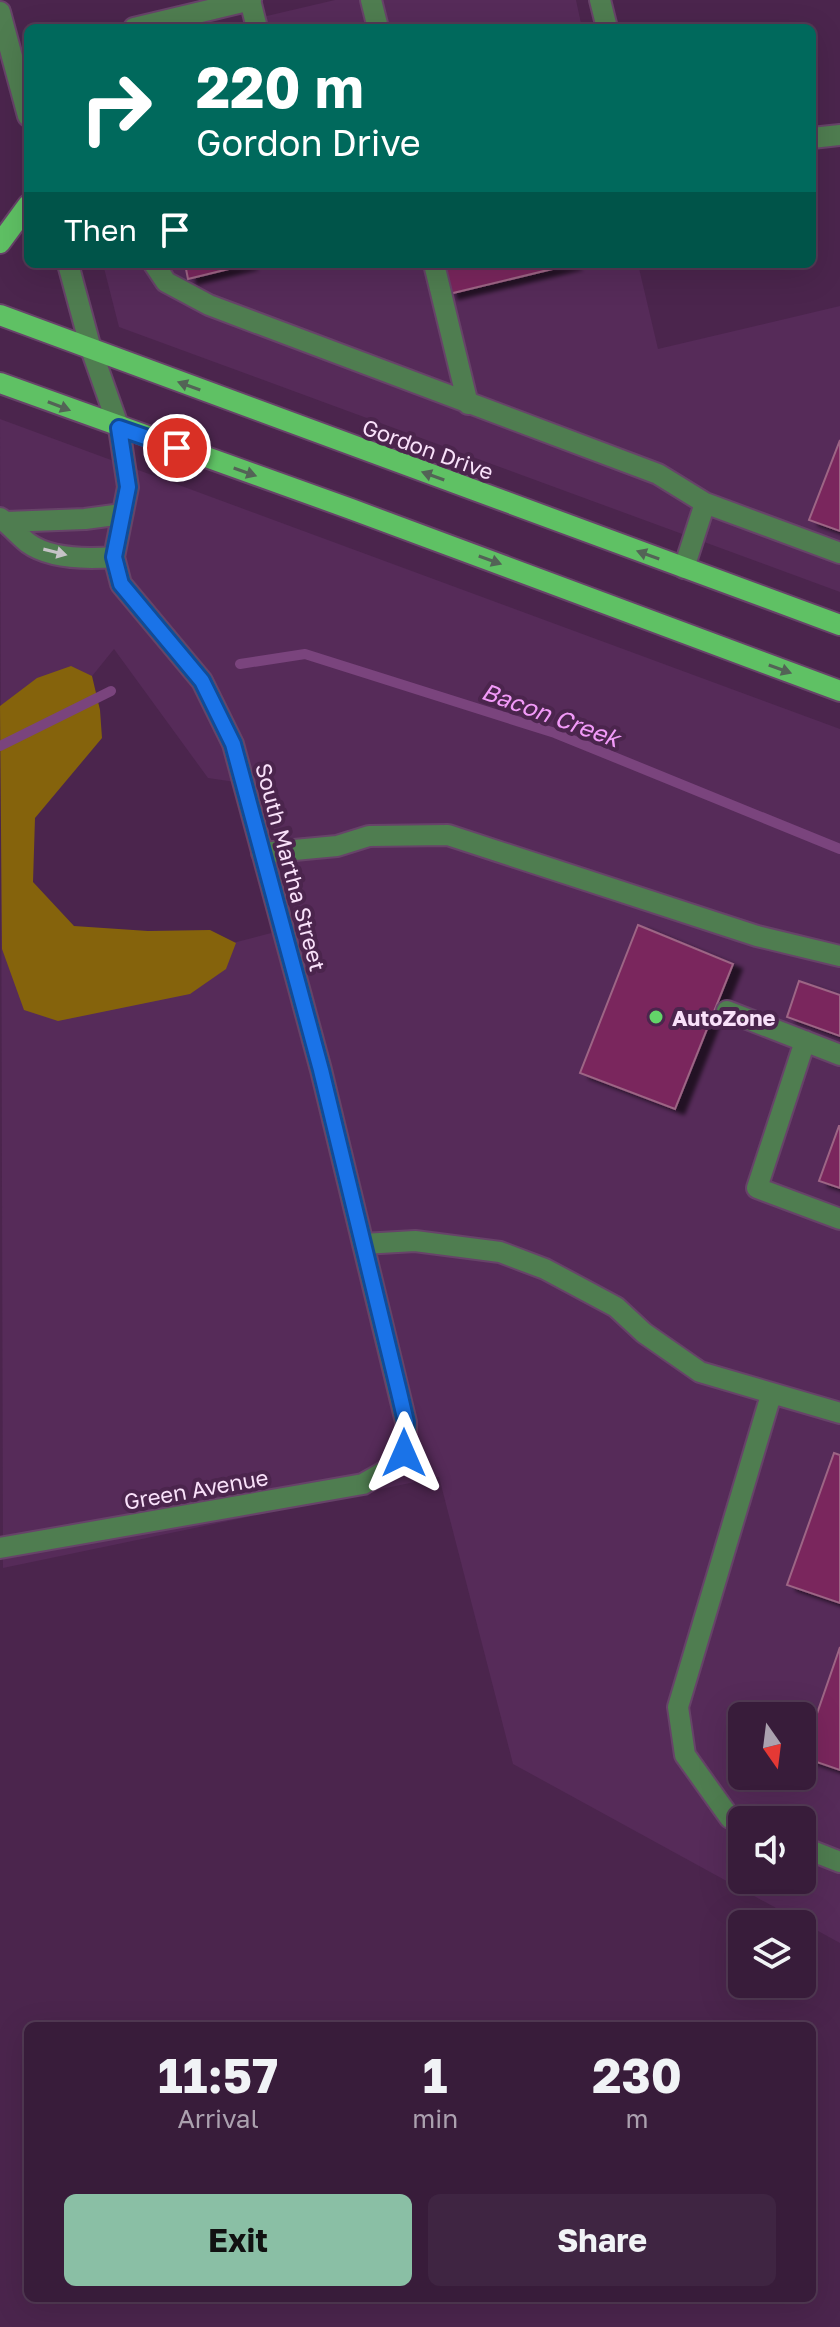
<!DOCTYPE html>
<html lang="en">
<head>
<meta charset="utf-8">
<style>
  body { margin:0; font-family:"Golos Text",sans-serif; background:#3f2542; color:#f1f3f6; height:100vh; display:flex; flex-direction:column; font-size:30px; white-space:nowrap }
  * { box-sizing:border-box; margin:0 }
  p { font-size:26px; color:#aba1af }
  .icon { flex:none; width:44px; height:44px; fill:none; stroke:currentColor; stroke-width:2; stroke-linecap:round; stroke-linejoin:round }
  .map { position:relative; flex:1; overflow:hidden }
  .details { position:absolute; left:24px; top:2022px; width:792px; height:280px; display:flex; flex-direction:column; background:#381c3a; border-radius:12px; box-shadow:0 8px 32px #0002,0 0 0 2px #523a54 }
  .details>* { flex:none }
  .banner { position:absolute; left:24px; top:24px; width:792px; height:244px; border-radius:12px; box-shadow:0 8px 32px #0002,0 0 0 2px #523a54; background:#00695c; color:#fff; overflow:hidden }
  .needle { width:52px; rotate:166deg }
  .tools { position:absolute; left:728px; top:1702px; display:grid; gap:16px }
  .tools a { display:grid; place-items:center; width:88px; height:88px; border-radius:12px; background:#381c3a; box-shadow:0 8px 32px #0002,0 0 0 2px #523a54; font-size:40px }
  .pin { position:absolute; display:grid; place-items:center; width:68px; height:68px; color:#fff; margin:-34px; border:4px solid #fff; border-radius:50%; box-shadow:0 2px 8px #0007 }
  .me { position:absolute; width:88px; margin:-44px; rotate:0deg; stroke-linejoin:round; filter:drop-shadow(0 0 6px #0008) }
  .turn { display:flex; align-items:center; gap:28px; height:168px; padding:0 40px; font-size:36px }
  .turn .icon { width:104px; height:104px; stroke-width:2.5 }
  .turn b { display:block; font-size:56px; line-height:68px }
  .then { display:flex; align-items:center; height:76px; padding:0 40px; background:#0003; gap:16px; font-size:30px }
  .eta { display:flex; justify-content:space-evenly; align-items:center; height:136px; text-align:center }
  .eta b { font-size:48px; font-weight:700; line-height:56px }
  .primary-button { display:flex; gap:16px; margin-top:auto; padding:16px 40px }
  .primary-button a { flex:1; height:92px; border-radius:12px; background:#8abfa5; color:#111; font-size:32px; font-weight:700; line-height:92px; text-align:center }
  .primary-button a+a { background:#3f2542; color:#f1f3f6 }
  .map>svg:first-child { display:block }
</style>
</head>
<body>
<div class="map">
<svg width="840" height="2327" viewBox="0 0 840 2327">
  <defs>
    <filter id="shadow"><feDropShadow dx="9" dy="5" stdDeviation="2" flood-color="#0009"/></filter>
  </defs>
  <rect width="100%" height="100%" fill="#4b254d"/>
  <path fill="#562b59" fill-rule="evenodd" d="M335,0H576L582,28H216Z
    M103,264H638L658,349L840,306V592L119,327Z
    M0,419L840,729V1943L513,1764L439,1477L3,1568ZM114,649L208,778L263,786L298,926L59,988L8,780ZM742,1716H802V1776H742ZM742,1820H802V1880H742Z"/>
  <path fill="#85630c" d="M71,666L92,676L100,710L102,738L35,818L33,882L74,926L148,931L210,930L236,943L226,969L190,994L58,1021L24,1010L2,949L0,706L37,678Z"/>
  <g fill="none" stroke-linecap="round" stroke-linejoin="round">
    <path stroke="#7a447d" stroke-width="10" d="M240,664L305,654L555,733L840,849
      M0,746L111,691"/>
  </g>
  <path fill="#7a285d" stroke="#9d6585" stroke-width="2" filter="url(#shadow)" d="M185,264H249L188,279Z
    M442,264H573L449,294Z
    M840,440V531L809,520Z
    M638,925L733,964L675,1109L580,1073Z
    M799,981L840,995V1036L787,1017Z
    M839,1126H840V1188L819,1181Z
    M834,1453L840,1455V1603L787,1585Z
    M840,1647V1770L802,1757Z"/>
  <g fill="none" stroke-linecap="round" stroke-linejoin="round">
    <defs>
      <path id="minor" d="M250,0L257,28
        M371,0L378,28
        M600,0L607,28
        M0,12L28,116
        M134,28L251,0
        M812,138L840,135
        M154,264L166,282L209,305L658,474L705,503L840,553
        M434,264L468,404
        M0,518C10,525 18,535 28,543C50,559 88,559 114,557
        M6,522L85,519L122,514
        M684,568L705,503
        M262,853L337,846L369,836L448,835L757,936L840,956
        M727,1011L840,1055
        M805,1041L757,1188L840,1219
        M363,1244L415,1241L500,1252L545,1269L616,1307L644,1333L700,1372L840,1413
        M0,1548L363,1484C396,1465 407,1462 406,1422L321,1070L233,744L202,681L121,584L114,557L128,487L119,428L91,349L68,264
        M742,1823L730,1818L685,1755L678,1707L771,1395
        M802,1847L840,1862"/>
      <path id="major" d="M0,243L28,205
        M0,315L840,625
        M0,383L351,509L840,691"/>
    </defs>
    <use href="#minor" stroke="#674369" stroke-width="24"/>
    <use href="#major" stroke="#674369" stroke-width="24"/>
    <use href="#minor" stroke="#4f7d50" stroke-width="20"/>
    <use href="#major" stroke="#5fc164" stroke-width="20"/>
  </g>
  <defs><path id="oneway-solid" d="M-6-.8H1V-3.2L6.5 0L1 3.2V.8H-6Z" transform="scale(2)"/></defs>
  <g fill="#536356">
    <use href="#oneway-solid" transform="translate(189 386) rotate(-160)"/>
    <use href="#oneway-solid" transform="translate(59 406) rotate(21)"/>
    <use href="#oneway-solid" transform="translate(245 472) rotate(19)"/>
    <use href="#oneway-solid" transform="translate(433 476) rotate(-160)"/>
    <use href="#oneway-solid" transform="translate(648 555) rotate(-160)"/>
    <use href="#oneway-solid" transform="translate(490 560) rotate(20)"/>
    <use href="#oneway-solid" transform="translate(780 669) rotate(20)"/>
  </g>
  <use fill="#c6c3c7" href="#oneway-solid" transform="translate(55 552) rotate(14)"/>
  <g fill="none" stroke-linecap="round" stroke-linejoin="round">
    <defs>
      <path id="route" d="M177,448L119,428L128,487L114,557L121,584L202,681L233,744L321,1070L399,1392L406,1422L404,1453"/>
    </defs>
    <use href="#route" stroke="#114b97" stroke-width="20"/>
    <use href="#route" stroke="#1a73e8" stroke-width="14"/>
  </g>
  <circle fill="#63d469" stroke="#4b254d" stroke-width="3" cx="656" cy="1017" r="8"/>
  <g text-anchor="middle" dominant-baseline="central" stroke-width="8" stroke-linejoin="round" paint-order="stroke">
    <g font-size="22" fill="#f9e1fa" stroke="#4b254d">
      <text transform="translate(428 449) rotate(20)">Gordon Drive</text>
      <text transform="translate(291 867) rotate(75)">South Martha Street</text>
      <text transform="translate(196 1489) rotate(-10)">Green Avenue</text>
    </g>
    <g font-size="22" font-weight="bold" fill="#f9e1fa" stroke="#4b254d" text-anchor="start">
      <text x="672" y="1017">AutoZone</text>
    </g>
    <g font-size="24" font-style="italic" fill="#f29af8" stroke="#4b254d">
      <text transform="translate(551 714) rotate(20)">Bacon Creek</text>
    </g>
  </g>
</svg>
<div class="tools">
<a><svg class="needle" viewBox="-14 -14 28 28"><path d="M0-13l5 13h-10z" fill="#e53935"/><path d="M0 13l5-13h-10z" fill="#aba1af"/></svg></a>
<a><svg class="icon" aria-label="sound" viewBox="0 0 24 24"><path d="M4 9h4l5-4v14l-5-4H4zM17 9q2 3 0 6"/></svg></a>
<a><svg class="icon" aria-label="layers" viewBox="0 0 24 24"><path d="M12 4l9 5-9 5-9-5zM3 14l9 5 9-5"/></svg></a>
</div>
<div class="pin" style="left:177px;top:448px;background:#d93025"><svg class="icon" aria-label="arrive" viewBox="0 0 24 24"><path d="M6 21V4h12l-3 4 3 4H6"/></svg></div>
<svg class="me" style="left:404px;top:1453px" viewBox="-20 -20 40 40"><path d="M0-17L14 15 0 8-14 15z" fill="#1a73e8" stroke="#fff" stroke-width="4"/></svg>
<div class="banner">
<div class="turn"><svg class="icon" aria-label="right" viewBox="0 0 24 24"><path d="M7 20v-9h11M14 6l5 5-5 5"/></svg><div><b>220 m</b>Gordon Drive</div></div>
<div class="then">Then<svg class="icon" aria-label="arrive" viewBox="0 0 24 24"><path d="M6 21V4h12l-3 4 3 4H6"/></svg></div>
</div>
<section class="details">
<div class="eta">
<div><b>11:57</b><p>Arrival</p></div>
<div><b>1</b><p>min</p></div>
<div><b>230</b><p>m</p></div>
</div>
<div class="primary-button"><a>Exit</a><a>Share</a></div>
</section>
</div>
</body>
</html>
